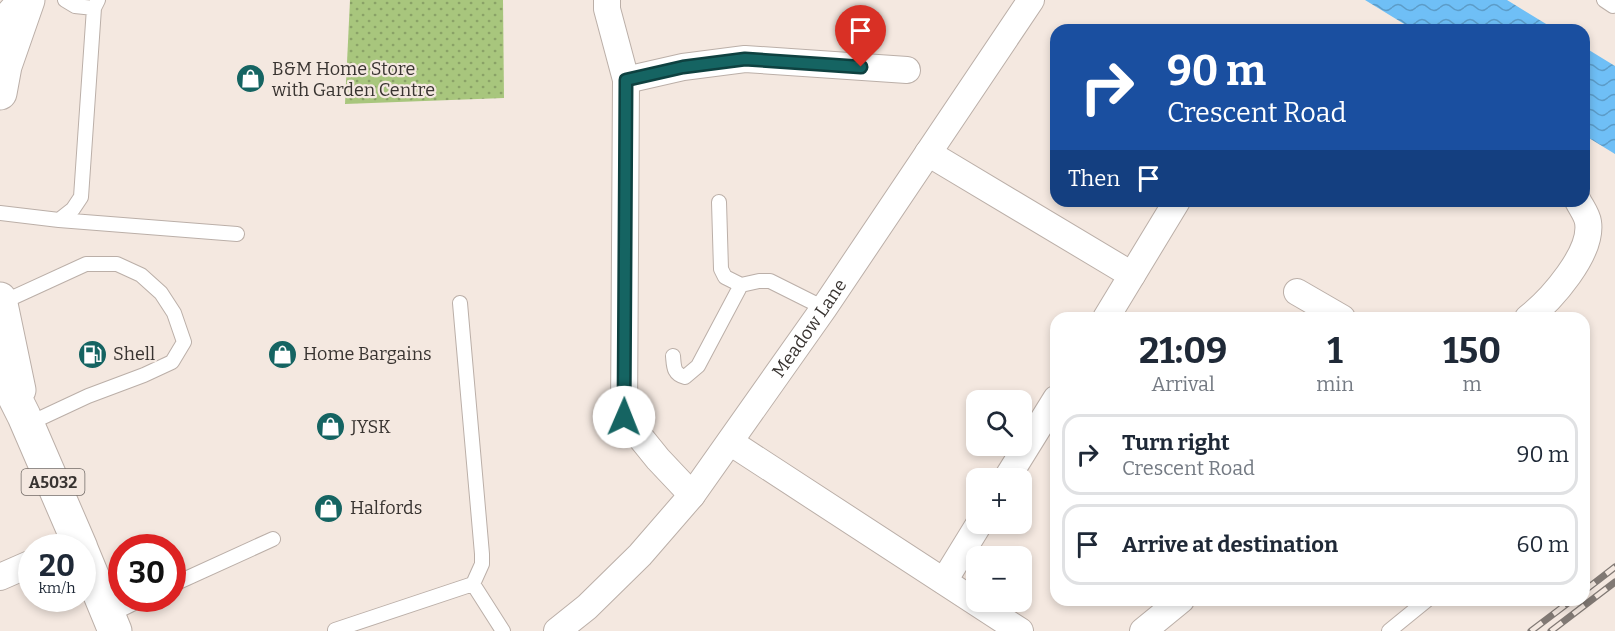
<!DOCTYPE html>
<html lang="en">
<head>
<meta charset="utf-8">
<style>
  body { margin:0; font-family:Bitter,serif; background:#f2f2f3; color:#1f2937; height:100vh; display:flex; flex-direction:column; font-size:22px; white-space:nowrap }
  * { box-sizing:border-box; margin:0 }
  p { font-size:20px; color:#747a83 }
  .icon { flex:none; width:33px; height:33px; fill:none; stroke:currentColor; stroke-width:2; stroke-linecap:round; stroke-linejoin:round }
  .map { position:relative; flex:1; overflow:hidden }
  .panel { position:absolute; left:1050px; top:312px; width:540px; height:294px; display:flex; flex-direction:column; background:#fff; border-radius:18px; box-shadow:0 3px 9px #0003 }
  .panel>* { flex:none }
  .banner { position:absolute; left:1050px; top:24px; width:540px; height:183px; border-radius:18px; box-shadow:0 3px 9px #0003; background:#1a4fa0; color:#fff; overflow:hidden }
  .tools { position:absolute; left:966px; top:390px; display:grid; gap:12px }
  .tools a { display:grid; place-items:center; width:66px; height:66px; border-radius:12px; background:#fff; box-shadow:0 3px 9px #0003; font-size:30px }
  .speed { position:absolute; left:18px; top:534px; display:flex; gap:12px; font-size:30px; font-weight:700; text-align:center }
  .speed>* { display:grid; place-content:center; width:78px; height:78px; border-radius:50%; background:#fff; box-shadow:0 3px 9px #0003; line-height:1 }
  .speed small { font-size:15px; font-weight:400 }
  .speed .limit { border:9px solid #d22; background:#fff; color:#111 }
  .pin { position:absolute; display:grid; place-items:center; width:51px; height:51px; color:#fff; margin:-62px -26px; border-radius:50% 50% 50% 0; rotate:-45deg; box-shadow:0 0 6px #0007 }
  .pin .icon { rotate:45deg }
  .me { position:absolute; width:66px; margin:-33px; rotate:1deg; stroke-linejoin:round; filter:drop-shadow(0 0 4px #0008) }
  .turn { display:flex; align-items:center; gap:21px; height:126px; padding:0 18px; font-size:27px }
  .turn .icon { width:78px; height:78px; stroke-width:2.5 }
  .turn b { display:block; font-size:42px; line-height:51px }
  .then { display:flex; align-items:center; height:57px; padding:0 18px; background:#0003; gap:12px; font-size:22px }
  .eta { display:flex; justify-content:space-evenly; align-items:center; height:102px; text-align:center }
  .eta b { font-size:36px; font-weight:700; line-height:42px }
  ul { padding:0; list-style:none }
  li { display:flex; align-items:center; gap:18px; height:81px; margin:0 12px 9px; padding:0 6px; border:3px solid #e0e1e3; border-radius:18px }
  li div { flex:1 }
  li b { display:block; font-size:22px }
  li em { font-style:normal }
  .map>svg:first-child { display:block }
</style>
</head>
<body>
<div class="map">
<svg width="1615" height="631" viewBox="0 0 1615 631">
  <defs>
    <pattern id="garden-dots" width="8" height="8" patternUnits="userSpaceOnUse" patternTransform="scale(1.5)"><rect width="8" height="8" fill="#a8c67d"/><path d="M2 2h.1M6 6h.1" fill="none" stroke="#8aa267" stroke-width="1.8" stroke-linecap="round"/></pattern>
    <pattern id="water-waves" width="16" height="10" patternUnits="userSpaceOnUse" patternTransform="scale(1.5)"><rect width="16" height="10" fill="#6fbff6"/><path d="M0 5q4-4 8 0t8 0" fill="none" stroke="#5c9cc8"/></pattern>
  </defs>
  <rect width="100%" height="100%" fill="#f4e8e0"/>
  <path fill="url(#garden-dots)" d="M350,0H503L504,98L345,104Z"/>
  <path fill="url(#water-waves)" d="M1365,0H1507L1556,30H1414Z
    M1584,47L1615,66V154L1584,135Z"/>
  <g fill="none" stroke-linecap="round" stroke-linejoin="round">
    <defs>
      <path id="lane" d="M65,0L75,6L94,8
        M1604,0L1613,6L1615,3
        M719,202L721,269L725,277L741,285L759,281H770L824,308
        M0,213L59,220L237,234
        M59,220L73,209L81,197L94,8L98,0
        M1,303L86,264H117L141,275L161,293L174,313L184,342L172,362L144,375L88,396L28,424
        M460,303L482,554V564L473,584
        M673,356C674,366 673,374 685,377L698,366L741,285
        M172,585L273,539
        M110,615L144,598
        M335,630L473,584L503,631
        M1389,631L1427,600"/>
      <g id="street">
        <path d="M607,0V9L626,80L624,417L658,459L692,495"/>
        <path d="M0,23L21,0"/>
        <path d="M626,80L683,67L745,59L907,70"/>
        <path d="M928,153L1132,275"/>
        <path d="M1297,292L1342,318"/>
        <path d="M1106,318L1177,201"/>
        <path d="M1528,318C1551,300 1593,253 1588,222C1587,215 1581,207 1578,201"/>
        <path d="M730,442L1020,631"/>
        <path d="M1007,478L1056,399"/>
        <path d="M0,577L32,563"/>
        <path d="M944,581L979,524"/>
        <path id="s1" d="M557,631L587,607L640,555L692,495L824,308L1031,0"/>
        <path d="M1143,631L1181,600"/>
      </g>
      <path id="primary" d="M0,93L5,66L28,0
        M0,299L19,390
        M0,368L24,416L81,548
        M82,551L115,631"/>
    </defs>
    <use href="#lane" stroke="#bbafa8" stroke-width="16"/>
    <use href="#street" stroke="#bbafa8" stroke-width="28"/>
    <use href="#primary" stroke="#bbafa8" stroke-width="35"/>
    <use href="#lane" stroke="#fff" stroke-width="14"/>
    <use href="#street" stroke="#fff" stroke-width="26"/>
    <use href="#primary" stroke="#fff" stroke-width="33"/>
    <defs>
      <path id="rail" d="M1584,591L1615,567
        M1531,631L1572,600
        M1551,631L1615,582"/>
    </defs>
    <use href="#rail" stroke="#817974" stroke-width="7"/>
    <use href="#rail" stroke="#f4e8e0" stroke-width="4.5" stroke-dasharray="14" stroke-linecap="butt"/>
  </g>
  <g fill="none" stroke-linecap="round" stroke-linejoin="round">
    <defs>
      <path id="route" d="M624,417L626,80L683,67L745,59L861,67"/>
    </defs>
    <use href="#route" stroke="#0e4140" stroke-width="15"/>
    <use href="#route" stroke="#156462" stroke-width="10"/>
  </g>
  <defs>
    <symbol id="shop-disc" viewBox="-11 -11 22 22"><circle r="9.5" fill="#156462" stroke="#f4e8e0"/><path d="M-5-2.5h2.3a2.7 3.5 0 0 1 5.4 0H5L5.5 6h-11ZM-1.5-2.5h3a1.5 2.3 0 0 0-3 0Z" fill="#fff"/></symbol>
    <symbol id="fuel-disc" viewBox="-11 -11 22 22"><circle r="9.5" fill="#156462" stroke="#f4e8e0"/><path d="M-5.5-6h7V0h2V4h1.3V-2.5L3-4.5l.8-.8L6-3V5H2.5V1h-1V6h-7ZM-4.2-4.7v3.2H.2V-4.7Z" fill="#fff"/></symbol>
  </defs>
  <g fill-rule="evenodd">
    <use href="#shop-disc" x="234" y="62" width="33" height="33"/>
    <use href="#fuel-disc" x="76" y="338" width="33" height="33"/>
    <use href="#shop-disc" x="266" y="338" width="33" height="33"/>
    <use href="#shop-disc" x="314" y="410" width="33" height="33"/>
    <use href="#shop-disc" x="312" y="492" width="33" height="33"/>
  </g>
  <g text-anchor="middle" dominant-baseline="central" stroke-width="4.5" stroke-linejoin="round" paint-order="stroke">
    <rect fill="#f4e8e0" stroke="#716a66" stroke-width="1.5" x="21.5" y="469" width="63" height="26" rx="4.5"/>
    <g font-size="16" font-weight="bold" fill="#393431">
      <text x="53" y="482">A5032</text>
    </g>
    <g font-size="18" fill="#393431" stroke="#f4e8e0" text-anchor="start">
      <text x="272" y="69">B&amp;M Home Store<tspan x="272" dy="21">with Garden Centre</tspan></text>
      <text x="113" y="354">Shell</text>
      <text x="303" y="354">Home Bargains</text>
      <text x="351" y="427">JYSK</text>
      <text x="350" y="508">Halfords</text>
    </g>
    <g font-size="18" fill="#393431" stroke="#f4e8e0">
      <text stroke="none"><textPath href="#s1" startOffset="396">Meadow Lane</textPath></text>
    </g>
  </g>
</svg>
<div class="tools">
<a><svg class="icon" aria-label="search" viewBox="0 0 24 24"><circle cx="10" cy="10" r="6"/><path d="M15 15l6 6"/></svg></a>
<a>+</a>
<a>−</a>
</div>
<div class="speed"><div>20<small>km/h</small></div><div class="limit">30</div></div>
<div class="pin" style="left:861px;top:67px;background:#d93025"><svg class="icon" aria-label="arrive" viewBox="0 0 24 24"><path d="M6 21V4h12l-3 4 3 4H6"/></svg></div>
<svg class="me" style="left:624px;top:417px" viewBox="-20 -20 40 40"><circle r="19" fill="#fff"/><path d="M0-13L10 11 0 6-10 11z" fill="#156462"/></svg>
<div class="banner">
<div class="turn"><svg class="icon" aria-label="right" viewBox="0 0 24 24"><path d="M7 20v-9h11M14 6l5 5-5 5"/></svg><div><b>90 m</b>Crescent Road</div></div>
<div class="then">Then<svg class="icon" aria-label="arrive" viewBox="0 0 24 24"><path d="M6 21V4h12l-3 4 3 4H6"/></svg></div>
</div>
<section class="panel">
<div class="eta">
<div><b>21:09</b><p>Arrival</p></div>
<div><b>1</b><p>min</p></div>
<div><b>150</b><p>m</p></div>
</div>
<ul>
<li><svg class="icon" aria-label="right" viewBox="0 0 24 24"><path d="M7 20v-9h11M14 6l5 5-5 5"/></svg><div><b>Turn right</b><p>Crescent Road</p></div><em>90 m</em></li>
<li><svg class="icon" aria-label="arrive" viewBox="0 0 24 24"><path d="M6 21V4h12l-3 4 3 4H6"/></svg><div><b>Arrive at destination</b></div><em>60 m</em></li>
</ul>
</section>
</div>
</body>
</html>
